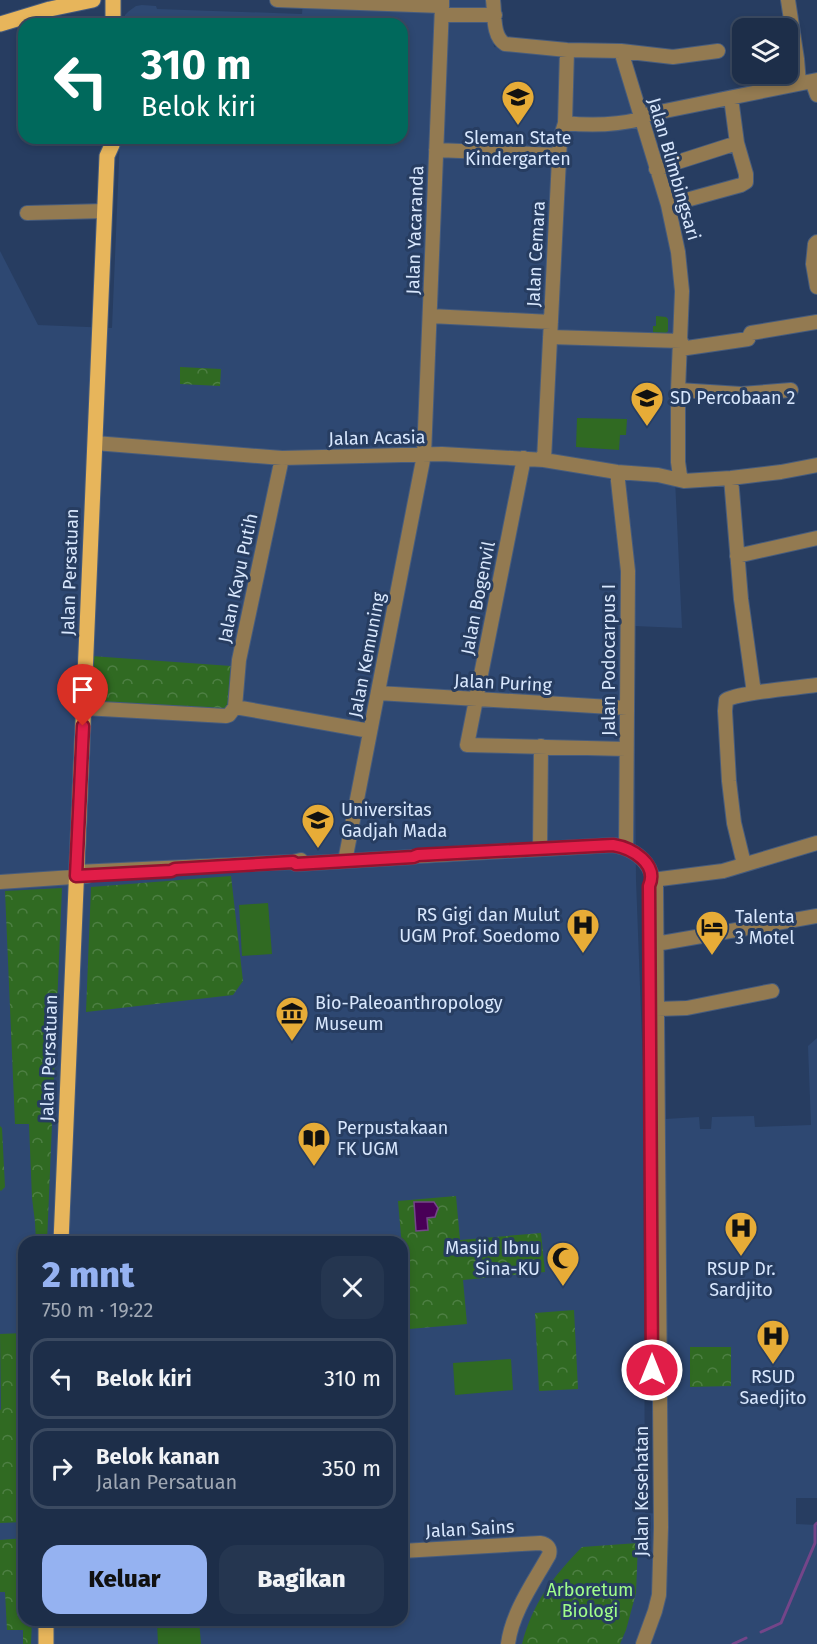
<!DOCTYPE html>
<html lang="id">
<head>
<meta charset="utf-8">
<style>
  body { margin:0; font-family:"Fira Sans",sans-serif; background:#253650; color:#f1f3f6; height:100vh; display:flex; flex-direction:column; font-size:22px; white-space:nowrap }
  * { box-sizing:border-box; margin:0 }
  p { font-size:20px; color:#a0a8b4 }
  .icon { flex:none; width:33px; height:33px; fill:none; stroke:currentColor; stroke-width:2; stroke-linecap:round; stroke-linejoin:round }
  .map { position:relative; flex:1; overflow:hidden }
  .panel { position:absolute; left:18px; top:1236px; width:390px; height:390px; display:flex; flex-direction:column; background:#1d2e49; border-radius:18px; box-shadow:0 3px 9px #0003,0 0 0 2px #3b4a61 }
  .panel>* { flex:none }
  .guide { position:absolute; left:18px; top:18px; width:390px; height:126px; border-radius:18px; box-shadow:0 3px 9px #0003,0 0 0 2px #3b4a61; background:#00695c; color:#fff; overflow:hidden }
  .controls { position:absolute; left:732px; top:18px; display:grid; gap:12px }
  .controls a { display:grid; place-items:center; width:66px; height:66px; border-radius:12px; background:#1d2e49; box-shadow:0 3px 9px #0003,0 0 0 2px #3b4a61; font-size:30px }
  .pin { position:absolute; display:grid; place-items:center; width:51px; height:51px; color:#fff; margin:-62px -26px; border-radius:50% 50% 50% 0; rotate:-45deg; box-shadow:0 0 6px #0007 }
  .pin .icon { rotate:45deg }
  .me { position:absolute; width:66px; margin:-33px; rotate:0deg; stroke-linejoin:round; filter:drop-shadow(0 0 4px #0008) }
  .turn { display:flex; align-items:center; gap:21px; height:126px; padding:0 24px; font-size:27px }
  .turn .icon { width:78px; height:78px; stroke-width:2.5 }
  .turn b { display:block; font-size:42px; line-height:51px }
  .round { display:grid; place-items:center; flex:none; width:63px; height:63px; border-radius:18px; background:#253650 }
  .headline { display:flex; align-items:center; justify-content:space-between; height:102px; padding:0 24px }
  h1 { font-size:36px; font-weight:800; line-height:45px; color:#95b2f1 }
  .action { display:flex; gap:12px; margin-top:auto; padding:12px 24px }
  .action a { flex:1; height:69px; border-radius:18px; background:#95b2f1; color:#111; font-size:24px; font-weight:800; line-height:69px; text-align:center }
  .action a+a { background:#253650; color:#f1f3f6 }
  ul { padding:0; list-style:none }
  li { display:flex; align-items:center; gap:18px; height:81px; margin:0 12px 9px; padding:0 12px; border:3px solid #3b4a61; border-radius:18px }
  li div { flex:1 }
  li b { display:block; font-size:22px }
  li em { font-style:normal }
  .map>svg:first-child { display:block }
</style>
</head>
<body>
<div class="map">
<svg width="817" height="1644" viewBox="0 0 817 1644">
  <defs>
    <pattern id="forest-crowns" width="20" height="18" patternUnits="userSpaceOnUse" patternTransform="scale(1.5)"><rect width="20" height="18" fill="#306a22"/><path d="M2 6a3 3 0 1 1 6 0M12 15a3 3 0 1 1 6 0" fill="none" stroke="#4d7f43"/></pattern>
  </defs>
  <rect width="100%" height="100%" fill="#273d61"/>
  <path fill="#2e4872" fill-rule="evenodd" d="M303,0H489L494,47L559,53L619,56L650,158L677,266L674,458L682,628L634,626L636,880L643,1066L645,1513L666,1514L665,1119L699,1117L700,1129H711L712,1117L754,1116L755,1127L811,1125L808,1046L817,1038V1498H796V1524L817,1525V1644H0V251L38,325L112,328L120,138H402V24H124L125,15L129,11L136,6L142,5L156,6L157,9L302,14ZM24,1242H402V1620H24Z"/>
  <path fill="url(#forest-crowns)" d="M180,367L221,369L220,386L180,384Z
    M91,656L231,666L227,714L88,703Z
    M231,876L243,981L233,995L86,1012L91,887Z
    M62,888L47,1242H36L35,1222L32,1198L29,1124H15L5,891Z
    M0,1126L2,1128L5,1187L1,1191L0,1190Z
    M456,1196L460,1240L541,1233L545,1272L463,1280L467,1324L409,1329L398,1201Z
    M574,1310L578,1389L539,1391L535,1313Z
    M24,1333V1522L0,1523V1410L1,1409L0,1334Z
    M690,1347H731V1386L690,1387Z
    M24,1538V1620H32L31,1644H23V1630H7L5,1592H0V1540Z
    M638,1543L636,1593L626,1630L620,1644H522C533,1602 553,1577 582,1547Z"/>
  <path fill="#306a22" d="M656,316L666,317L668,319V331L664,335L653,334V326H656Z
    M577,418L627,419L626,435H620L619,450L576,447Z
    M268,903L272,954L242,956L239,905Z
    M511,1359L513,1390L455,1395L453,1363Z
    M199,1620L201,1644H158L157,1622Z"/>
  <path fill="#490057" stroke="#744589" stroke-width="1.5" d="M414,1202H434L438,1208L435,1217L427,1218L428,1230L416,1231Z"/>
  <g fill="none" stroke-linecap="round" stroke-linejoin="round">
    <path stroke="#744589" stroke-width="3" d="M761,1632L781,1623L815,1543V1525L817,1523
      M733,1644L746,1638"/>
    <defs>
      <path id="minor" d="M277,0L442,6V0
        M493,0C495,14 492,36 505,44L567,50L621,51L668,205L678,252L682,291L678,390V462L680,476L684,481
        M788,0L797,59L799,83
        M442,15H495
        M621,51L673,57L718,51
        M812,81L817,95
        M640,116L817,80
        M565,123C591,126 616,125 641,119
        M436,150L559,155
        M656,169L737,143
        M668,205L741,185L746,182V174L737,143L731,98
        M27,213L105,211
        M817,242L815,244L813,264L817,287
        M430,316L551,322
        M550,337L681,341
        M680,349L748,339L751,333L817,322
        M678,390L741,394L791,390
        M95,443L282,458L442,454L544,460L617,472L658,475L684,481L731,478L781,472L817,465
        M524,458L467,745L626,749
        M544,460L560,139L565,123L567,50
        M617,472L628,571L626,848
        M731,478L741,599L754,693
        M737,556L817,538
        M378,693L627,708
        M235,707L239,660L282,458
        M84,708L226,716L229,715L235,707L370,731
        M540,849L541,746
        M345,861L424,455L442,6
        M293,862L296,864L413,857L418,856L613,845C627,847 642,855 649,868C652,874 653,880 656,886L661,1527L659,1595L655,1611L643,1644
        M744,864L734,823L729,781L725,711L726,700C740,692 798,688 817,685
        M77,872L293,862L301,860
        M652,880L723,871L817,843
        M0,882L87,876
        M650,945L817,916
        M657,1009L687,1008L772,991
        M402,1551L540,1543C547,1544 551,1548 549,1555C534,1582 512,1612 508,1644"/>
      <path id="major" d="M0,24L50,9L93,0
        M113,24V0
        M61,1242L107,156L112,145V138
        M46,1644V1620"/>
    </defs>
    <use href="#minor" stroke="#475c7d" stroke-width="16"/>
    <use href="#major" stroke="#475c7d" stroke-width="17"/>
    <use href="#minor" stroke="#937a51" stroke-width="14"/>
    <use href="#major" stroke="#e7b55b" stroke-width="15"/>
  </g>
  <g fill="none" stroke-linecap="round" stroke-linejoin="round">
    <defs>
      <path id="route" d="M83,726L76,876L171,871L175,869L293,862L296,864L413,857L418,855L613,845C632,848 659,864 649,886L652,1370"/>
    </defs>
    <use href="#route" stroke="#92132f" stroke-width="15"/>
    <use href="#route" stroke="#e11d48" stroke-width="10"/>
  </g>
  <defs>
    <symbol id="school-pin" viewBox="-11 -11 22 30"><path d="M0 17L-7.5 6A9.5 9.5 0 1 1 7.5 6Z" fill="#e7ac37" stroke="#273d61"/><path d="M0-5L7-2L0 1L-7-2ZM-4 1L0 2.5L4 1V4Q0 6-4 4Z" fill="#111"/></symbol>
    <symbol id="university-pin" viewBox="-11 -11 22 30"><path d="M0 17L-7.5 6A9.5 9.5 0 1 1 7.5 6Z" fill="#e7ac37" stroke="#273d61"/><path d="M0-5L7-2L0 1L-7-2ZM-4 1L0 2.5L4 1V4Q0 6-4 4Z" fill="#111"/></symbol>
    <symbol id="hospital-pin" viewBox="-11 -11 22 30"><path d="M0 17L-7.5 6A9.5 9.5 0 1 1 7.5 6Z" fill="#e7ac37" stroke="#273d61"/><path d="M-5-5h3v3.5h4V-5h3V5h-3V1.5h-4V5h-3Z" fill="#111"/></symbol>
    <symbol id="hotel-pin" viewBox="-11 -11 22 30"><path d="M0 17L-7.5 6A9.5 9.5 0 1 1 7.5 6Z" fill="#e7ac37" stroke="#273d61"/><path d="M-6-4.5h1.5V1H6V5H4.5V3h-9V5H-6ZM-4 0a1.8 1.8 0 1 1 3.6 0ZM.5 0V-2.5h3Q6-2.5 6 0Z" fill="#111"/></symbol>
    <symbol id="museum-pin" viewBox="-11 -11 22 30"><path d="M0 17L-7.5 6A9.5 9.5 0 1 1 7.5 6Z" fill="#e7ac37" stroke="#273d61"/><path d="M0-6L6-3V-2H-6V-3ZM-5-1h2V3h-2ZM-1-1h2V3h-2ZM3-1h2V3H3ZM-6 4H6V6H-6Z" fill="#111"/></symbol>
    <symbol id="library-pin" viewBox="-11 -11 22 30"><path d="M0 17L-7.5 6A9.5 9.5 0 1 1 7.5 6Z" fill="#e7ac37" stroke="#273d61"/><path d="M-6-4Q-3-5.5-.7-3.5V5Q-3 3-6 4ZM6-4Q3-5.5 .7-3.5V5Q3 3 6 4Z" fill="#111"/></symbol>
    <symbol id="mosque-pin" viewBox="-11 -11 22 30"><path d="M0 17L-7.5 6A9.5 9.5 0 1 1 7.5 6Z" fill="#e7ac37" stroke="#273d61"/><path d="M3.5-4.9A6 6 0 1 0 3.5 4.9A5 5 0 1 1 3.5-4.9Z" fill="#111"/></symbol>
  </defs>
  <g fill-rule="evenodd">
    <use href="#school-pin" x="499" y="78" width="38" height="52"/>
    <use href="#school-pin" x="628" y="379" width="38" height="52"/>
    <use href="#university-pin" x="299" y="801" width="38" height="52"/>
    <use href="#hospital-pin" x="564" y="906" width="38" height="52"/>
    <use href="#hotel-pin" x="693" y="908" width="38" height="52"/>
    <use href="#museum-pin" x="273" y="994" width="38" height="52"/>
    <use href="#library-pin" x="295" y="1119" width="38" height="52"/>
    <use href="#hospital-pin" x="722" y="1209" width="38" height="52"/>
    <use href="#mosque-pin" x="544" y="1239" width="38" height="52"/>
    <use href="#hospital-pin" x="754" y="1317" width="38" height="52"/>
  </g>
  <g text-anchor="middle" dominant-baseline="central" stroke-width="6" stroke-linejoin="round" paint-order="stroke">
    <g font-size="18" fill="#d8e7fd" stroke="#273d61" text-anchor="start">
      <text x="518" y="138" text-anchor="middle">Sleman State<tspan x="518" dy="21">Kindergarten</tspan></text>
      <text x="670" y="398">SD Percobaan 2</text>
      <text x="341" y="810">Universitas<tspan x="341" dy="21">Gadjah Mada</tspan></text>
      <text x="560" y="915" text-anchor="end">RS Gigi dan Mulut<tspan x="560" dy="21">UGM Prof. Soedomo</tspan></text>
      <text x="735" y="917">Talenta<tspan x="735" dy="21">3 Motel</tspan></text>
      <text x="315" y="1003">Bio-Paleoanthropology<tspan x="315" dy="21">Museum</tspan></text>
      <text x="337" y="1128">Perpustakaan<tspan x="337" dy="21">FK UGM</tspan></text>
      <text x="540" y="1248" text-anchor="end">Masjid Ibnu<tspan x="540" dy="21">Sina-KU</tspan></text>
      <text x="741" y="1269" text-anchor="middle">RSUP Dr.<tspan x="741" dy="21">Sardjito</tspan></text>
      <text x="773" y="1377" text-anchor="middle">RSUD<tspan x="773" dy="21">Saedjito</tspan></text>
    </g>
    <g font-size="18" fill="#d8e7fd" stroke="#273d61">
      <text transform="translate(674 169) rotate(74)">Jalan Blimbingsari</text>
      <text transform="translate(415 230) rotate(-88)">Jalan Yacaranda</text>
      <text transform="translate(536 254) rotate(-87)">Jalan Cemara</text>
      <text transform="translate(377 438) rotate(-1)">Jalan Acasia</text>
      <text transform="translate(70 572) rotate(-88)">Jalan Persatuan</text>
      <text transform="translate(238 578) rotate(-78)">Jalan Kayu Putih</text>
      <text transform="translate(478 598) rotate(-79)">Jalan Bogenvil</text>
      <text transform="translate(367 655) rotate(-79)">Jalan Kemuning</text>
      <text transform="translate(609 660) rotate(-90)">Jalan Podocarpus I</text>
      <text transform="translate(503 683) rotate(3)">Jalan Puring</text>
      <text transform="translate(49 1058) rotate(-88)">Jalan Persatuan</text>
      <text transform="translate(642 1491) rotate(-90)">Jalan Kesehatan</text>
      <text transform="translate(470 1529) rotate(-3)">Jalan Sains</text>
    </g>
    <g font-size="18" fill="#a0fd8a" stroke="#273d61">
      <text x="590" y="1590">Arboretum<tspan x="590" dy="21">Biologi</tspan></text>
    </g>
  </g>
</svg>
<div class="controls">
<a><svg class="icon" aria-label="layers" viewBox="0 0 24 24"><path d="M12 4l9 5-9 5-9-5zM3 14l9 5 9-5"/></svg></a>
</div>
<div class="pin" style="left:83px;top:726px;background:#d93025"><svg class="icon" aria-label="arrive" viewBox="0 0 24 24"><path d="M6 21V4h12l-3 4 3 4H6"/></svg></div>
<svg class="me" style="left:652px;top:1370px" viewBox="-20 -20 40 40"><circle r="17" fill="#e11d48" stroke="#fff" stroke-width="3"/><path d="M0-11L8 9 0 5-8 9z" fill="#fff"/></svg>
<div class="guide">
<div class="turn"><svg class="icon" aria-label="left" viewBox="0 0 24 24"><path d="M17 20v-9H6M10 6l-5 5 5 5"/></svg><div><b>310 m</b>Belok kiri</div></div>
</div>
<section class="panel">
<div class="headline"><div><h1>2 mnt</h1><p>750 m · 19:22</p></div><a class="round"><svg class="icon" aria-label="close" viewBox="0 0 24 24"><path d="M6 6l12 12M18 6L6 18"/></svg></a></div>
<ul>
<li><svg class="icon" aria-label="left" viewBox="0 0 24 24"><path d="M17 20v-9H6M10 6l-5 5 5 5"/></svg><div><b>Belok kiri</b></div><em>310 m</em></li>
<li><svg class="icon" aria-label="right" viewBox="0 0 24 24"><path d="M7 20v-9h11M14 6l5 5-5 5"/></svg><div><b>Belok kanan</b><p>Jalan Persatuan</p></div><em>350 m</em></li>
</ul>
<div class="action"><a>Keluar</a><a>Bagikan</a></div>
</section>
</div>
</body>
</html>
